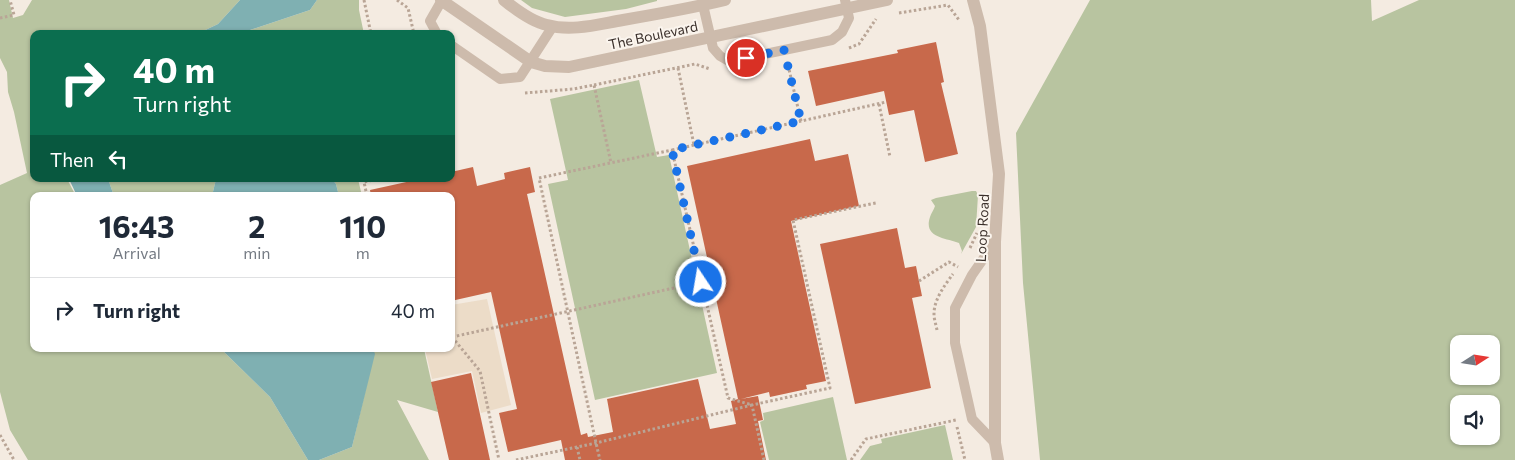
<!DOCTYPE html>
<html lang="en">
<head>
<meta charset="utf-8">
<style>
  body { margin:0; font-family:Commissioner,sans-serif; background:#f6f6f7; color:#1f2937; height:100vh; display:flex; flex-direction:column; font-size:19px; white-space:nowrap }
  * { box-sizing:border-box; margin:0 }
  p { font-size:16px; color:#747a83 }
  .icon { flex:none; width:28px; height:28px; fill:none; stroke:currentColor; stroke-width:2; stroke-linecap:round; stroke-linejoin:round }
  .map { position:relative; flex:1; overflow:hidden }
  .sheet { position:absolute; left:30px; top:192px; width:425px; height:160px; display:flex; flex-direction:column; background:#fff; border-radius:10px; box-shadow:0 1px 4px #0004 }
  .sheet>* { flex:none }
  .top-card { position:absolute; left:30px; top:30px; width:425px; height:152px; border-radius:10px; box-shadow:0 1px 4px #0004; background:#0b6e4f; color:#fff; overflow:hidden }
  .needle { width:32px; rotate:78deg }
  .tools { position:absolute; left:1450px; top:335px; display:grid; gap:10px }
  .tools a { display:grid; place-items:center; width:50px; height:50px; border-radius:10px; background:#fff; box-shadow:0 1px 4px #0004; font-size:25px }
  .pin { position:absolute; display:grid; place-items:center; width:42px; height:42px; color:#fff; margin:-21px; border:2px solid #fff; border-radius:50%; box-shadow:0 1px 5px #0007 }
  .me { position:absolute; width:55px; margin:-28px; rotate:348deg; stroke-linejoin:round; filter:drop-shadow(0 0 4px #0008) }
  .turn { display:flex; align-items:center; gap:18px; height:105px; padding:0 20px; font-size:22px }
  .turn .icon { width:65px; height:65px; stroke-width:2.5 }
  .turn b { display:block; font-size:35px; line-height:42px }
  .then { display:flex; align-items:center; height:48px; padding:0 20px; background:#0003; gap:10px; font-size:19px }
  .eta { display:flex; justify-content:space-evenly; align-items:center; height:85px; text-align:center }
  .eta b { font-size:30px; font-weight:700; line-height:35px }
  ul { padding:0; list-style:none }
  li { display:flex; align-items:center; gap:15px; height:65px; padding:0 20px; border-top:1px solid #e0e1e3 }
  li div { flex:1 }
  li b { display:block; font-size:19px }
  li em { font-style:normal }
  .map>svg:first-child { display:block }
</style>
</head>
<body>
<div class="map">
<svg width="1515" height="460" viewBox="0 0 1515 460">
  <rect width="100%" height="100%" fill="#f4ebe1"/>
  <path fill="#b8c4a0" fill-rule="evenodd" d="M0,0H9L13,18L23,15L32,0H240L218,24L197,34H34V179H67L76,196H34V349H221L270,397L308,460H28L10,430L0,392V185L27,173L14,112L8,92L7,72L0,58Z
    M317,0H359V10L364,34H243L244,32L310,10Z
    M521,0H657V1L626,9L565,17L532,8Z
    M1090,0H1371L1372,21L1419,0H1515V460H1040L1023,283L1016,133ZM1459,344H1491V376H1459ZM1459,404H1491V436H1459Z
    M639,80L657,157L669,155L717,373L595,400L548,184L568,180L550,99Z
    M108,179H216L212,196H114Z
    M332,179H358L362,196H339L336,184Z
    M972,191H976L978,195L976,227L961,254L962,251L959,243C946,238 923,238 930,217C931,213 934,210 935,206L931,200L936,198Z
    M373,349H424L438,412L397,400L429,460H319L352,447L374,354Z
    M833,397L847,460H769L760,422L764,420L763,413Z
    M945,425L953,460H860L870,446L882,443L881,439Z"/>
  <path fill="#ecdcc8" d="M487,299L511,405L481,413L472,371L432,379L425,349H451V305Z"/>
  <path fill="#7fb0b2" d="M240,0H317L310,10L244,32L243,34H197L218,24Z
    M69,179H108L114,196H77Z
    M216,179H332L336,184L339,196H212Z
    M221,349H373L375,354L352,447L319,460H308L270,397Z"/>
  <path fill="#c8694b" d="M936,42L944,82L941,83L958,154L925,162L914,110L889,115L884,91L816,106L808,71L898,53L897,50Z
    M810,139L815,161L848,154L859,206L791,221L826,381L806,385L807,389L770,397L769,392L741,399L758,396L763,420L758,421L766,460H565L561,440L508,452L499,413L517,409L491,292L451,301V196H371L370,190L420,179H451V172L473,167L477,186L505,179L504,173L530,167L535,192L527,194L581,435L587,433L588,437L613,432L607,399L698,379L710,429L736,424L731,401L738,399L687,166Z
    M897,228L905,268L916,266L922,296L912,298L931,388L855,404L820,244Z
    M471,373L490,460H449L431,382Z"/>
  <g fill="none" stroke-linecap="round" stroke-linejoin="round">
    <path stroke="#b9a596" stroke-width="3" stroke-dasharray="2.5 2.5" stroke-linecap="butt" d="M364,0L371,34
      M397,0L408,8L414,34
      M899,13L948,5L959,20
      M0,18L14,15L10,0
      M849,48L859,44L876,19
      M788,65L801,121
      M678,68L694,145
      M594,85L695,64L710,69
      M525,93L573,89L594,85L611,163
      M879,104L890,157
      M672,150L886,102
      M367,196L364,182L379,179
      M970,248L977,233
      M919,281L949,262L958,267
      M937,330C936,325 934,319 934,314C934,299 945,285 953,274
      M452,337L701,282
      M452,337L480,371L499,460
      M957,427L965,460
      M0,435L14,460
      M577,447L580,460
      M516,460L596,443L752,405L728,398L672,150L539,178L596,443L600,460
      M764,460L752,405L830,388L793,220L876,203
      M851,460L866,439L956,420"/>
    <path stroke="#cdbbac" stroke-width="10" d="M703,5L713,48L720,56L727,60L746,58L832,40L842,32L849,18L845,0
      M437,34L430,21L442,0
      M451,45L500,79L520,77L553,26
      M995,443L972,419L955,343V308L972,275L995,242"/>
    <path stroke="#cdbbac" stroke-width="12" d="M441,0L531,62L545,66L569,67L887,0
      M504,0C515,9 533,22 547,25C572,32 599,24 623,20C658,14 692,8 725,0
      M973,0L980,26L999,174L995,242V443L998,460"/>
  </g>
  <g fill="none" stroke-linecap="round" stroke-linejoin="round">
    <path stroke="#1a73e8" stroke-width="9" stroke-dasharray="0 16.2" d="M701,282L672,150L801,121L784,50L746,58"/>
  </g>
  <g text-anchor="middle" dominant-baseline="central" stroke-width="4" stroke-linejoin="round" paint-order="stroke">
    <g font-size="14" fill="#3b302b" stroke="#fbf5ee">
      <text transform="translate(653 35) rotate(-12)">The Boulevard</text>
      <text transform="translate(982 228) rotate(-87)">Loop Road</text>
    </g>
  </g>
</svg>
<div class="tools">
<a><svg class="needle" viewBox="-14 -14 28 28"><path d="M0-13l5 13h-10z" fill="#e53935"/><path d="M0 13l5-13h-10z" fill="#747a83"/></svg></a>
<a><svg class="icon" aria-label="sound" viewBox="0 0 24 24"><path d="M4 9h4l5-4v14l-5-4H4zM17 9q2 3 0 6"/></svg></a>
</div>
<div class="pin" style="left:746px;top:58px;background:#d93025"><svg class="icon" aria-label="arrive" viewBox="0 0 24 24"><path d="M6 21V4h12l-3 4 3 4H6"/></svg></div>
<svg class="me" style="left:701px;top:282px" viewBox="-20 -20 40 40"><circle r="17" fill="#1a73e8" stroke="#fff" stroke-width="3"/><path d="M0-11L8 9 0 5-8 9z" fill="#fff"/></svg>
<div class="top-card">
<div class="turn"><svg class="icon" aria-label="right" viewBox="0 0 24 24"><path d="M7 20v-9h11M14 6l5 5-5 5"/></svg><div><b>40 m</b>Turn right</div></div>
<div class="then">Then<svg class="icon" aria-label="left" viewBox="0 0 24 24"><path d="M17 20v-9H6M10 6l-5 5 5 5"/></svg></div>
</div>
<section class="sheet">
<div class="eta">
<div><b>16:43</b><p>Arrival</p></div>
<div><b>2</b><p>min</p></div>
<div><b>110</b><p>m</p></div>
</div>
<ul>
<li><svg class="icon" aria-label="right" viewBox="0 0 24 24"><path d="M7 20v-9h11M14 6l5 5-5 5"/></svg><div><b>Turn right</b></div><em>40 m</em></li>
</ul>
</section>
</div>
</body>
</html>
